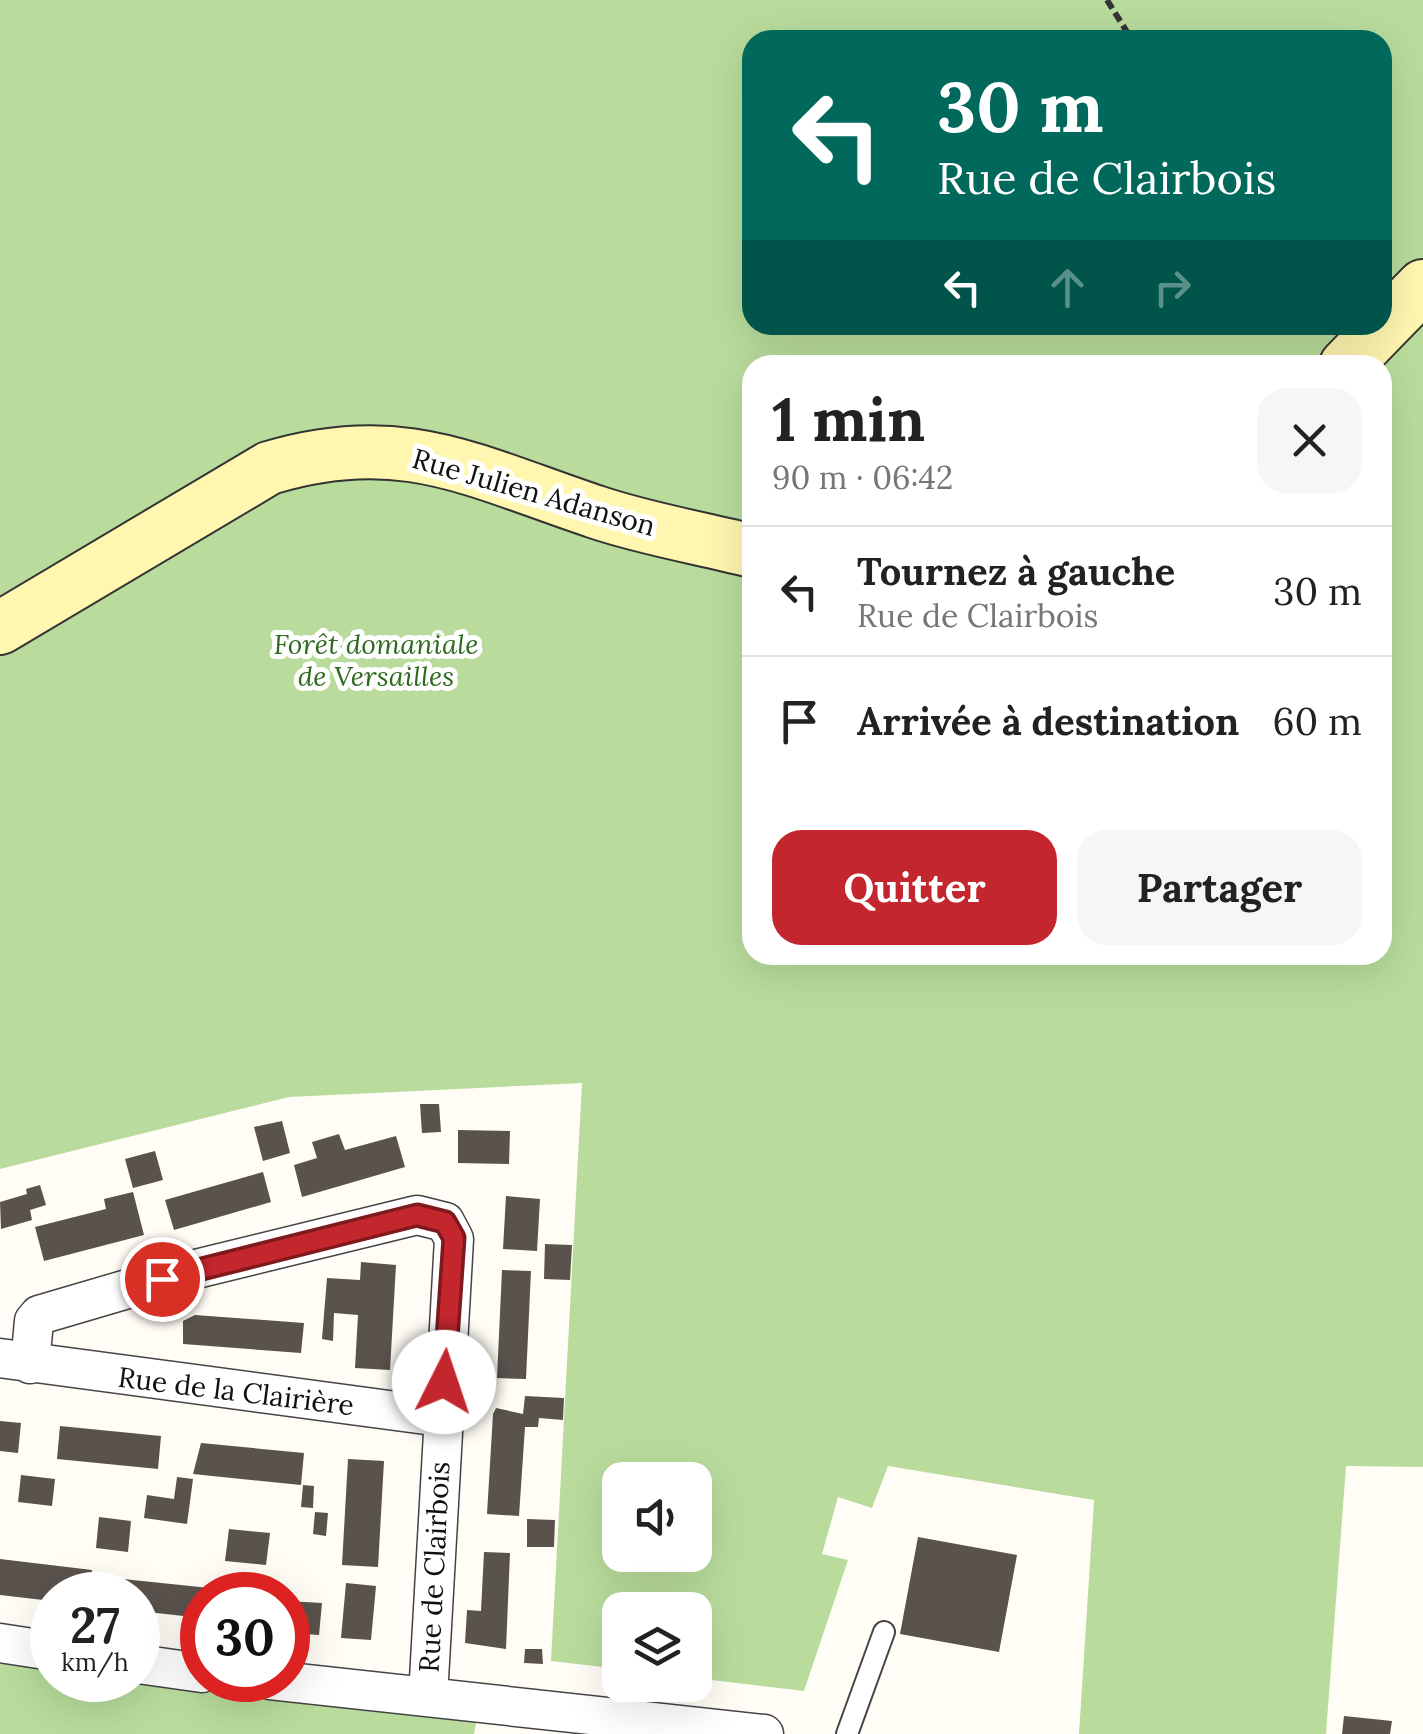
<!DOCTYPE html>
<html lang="fr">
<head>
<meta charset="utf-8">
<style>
  body { margin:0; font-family:Lora,serif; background:#f6f6f6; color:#222; height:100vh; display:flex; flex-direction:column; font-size:38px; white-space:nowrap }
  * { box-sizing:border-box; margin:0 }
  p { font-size:32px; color:#767676 }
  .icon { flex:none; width:55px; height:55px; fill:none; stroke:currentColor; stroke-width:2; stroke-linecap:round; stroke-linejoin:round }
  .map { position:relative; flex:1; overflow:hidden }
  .sheet { position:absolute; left:742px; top:355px; width:650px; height:610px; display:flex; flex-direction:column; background:#fff; border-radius:30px; box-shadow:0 10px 40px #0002 }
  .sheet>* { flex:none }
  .banner { position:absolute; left:742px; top:30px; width:650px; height:305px; border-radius:30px; box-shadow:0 10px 40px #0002; background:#00695c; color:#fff; overflow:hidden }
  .buttons { position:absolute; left:602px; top:1462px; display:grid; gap:20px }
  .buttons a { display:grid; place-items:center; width:110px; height:110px; border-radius:20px; background:#fff; box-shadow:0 10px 40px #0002; font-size:50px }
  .speed { position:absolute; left:30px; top:1572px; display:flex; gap:20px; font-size:50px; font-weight:700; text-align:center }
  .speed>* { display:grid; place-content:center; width:130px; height:130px; border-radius:50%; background:#fff; box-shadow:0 10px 40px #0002; line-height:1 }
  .speed small { font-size:25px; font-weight:400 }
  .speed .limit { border:15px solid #d22; background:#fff; color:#111 }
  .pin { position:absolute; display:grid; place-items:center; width:85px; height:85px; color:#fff; margin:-42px; border:5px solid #fff; border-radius:50%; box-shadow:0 2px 10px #0007 }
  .me { position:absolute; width:110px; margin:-55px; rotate:4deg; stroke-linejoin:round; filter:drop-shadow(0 0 8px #0008) }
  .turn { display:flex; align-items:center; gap:35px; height:210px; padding:0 30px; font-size:45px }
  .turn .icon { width:130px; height:130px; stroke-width:2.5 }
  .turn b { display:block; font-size:70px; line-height:85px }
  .lanes { display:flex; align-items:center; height:95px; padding:0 30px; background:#0003; justify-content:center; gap:50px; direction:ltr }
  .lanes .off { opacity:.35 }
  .round { display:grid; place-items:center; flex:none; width:105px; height:105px; border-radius:30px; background:#f6f6f6 }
  .summary { display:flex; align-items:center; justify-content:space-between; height:170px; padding:0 30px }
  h1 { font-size:60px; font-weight:700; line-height:75px }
  .cta { display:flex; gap:20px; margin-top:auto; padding:20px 30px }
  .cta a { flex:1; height:115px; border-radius:30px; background:#c4262e; color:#fff; font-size:40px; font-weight:700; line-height:115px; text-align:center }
  .cta a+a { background:#f6f6f6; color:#222 }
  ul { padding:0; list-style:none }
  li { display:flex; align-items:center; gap:30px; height:130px; padding:0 30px; border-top:2px solid #e0e0e0 }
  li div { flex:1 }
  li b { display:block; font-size:38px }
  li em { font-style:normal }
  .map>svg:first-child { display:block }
</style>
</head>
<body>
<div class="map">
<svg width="1423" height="1734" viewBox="0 0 1423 1734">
  <rect width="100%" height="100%" fill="#fffdf5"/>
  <path fill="#b9dc9c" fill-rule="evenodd" d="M0,0H1423V1467L1346,1466L1326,1734H1079L1094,1500L888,1466L872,1508L838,1497L822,1554L848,1560L804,1691L695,1678V1610H620V1669L551,1661L582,1083L289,1097L0,1169ZM752,40H1382V325H752ZM752,365H1382V955H752ZM620,1480H695V1555H620Z
    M0,1656L52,1662V1680H220L479,1708L474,1734H0Z"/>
  <path fill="#5a524d" d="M420,1104H439L441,1132L422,1133Z
    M282,1121L290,1153L263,1161L254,1127Z
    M458,1130L510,1131L509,1164L458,1163Z
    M339,1134L345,1150L396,1136L405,1167L302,1197L294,1165L317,1158L312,1142Z
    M155,1151L163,1180L133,1188L125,1159Z
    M263,1172L271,1202L174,1230L165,1200Z
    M40,1185L46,1205L30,1210L32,1220L1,1229L0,1202L27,1194L26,1189Z
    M133,1192L144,1235L44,1261L35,1227L106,1209L104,1199Z
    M506,1196L540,1199L537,1251L503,1249Z
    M545,1244L572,1245L570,1280L544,1279Z
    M361,1262L396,1265L390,1370L355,1368L358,1315L334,1313L333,1341L322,1339L327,1278L360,1280Z
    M502,1270L531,1271L526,1379L497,1378Z
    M195,1315L304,1323L301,1353L183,1344V1321Z
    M525,1396L564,1398L563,1420L539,1418L538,1427H525L519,1516L487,1514L493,1414L496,1408L523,1414Z
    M0,1421L21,1423L18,1453L0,1451Z
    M60,1426L161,1436L158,1469L57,1459Z
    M201,1443L304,1453L301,1485L193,1474Z
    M348,1459L384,1461L378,1567L342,1565Z
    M21,1475L55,1479L52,1506L18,1502Z
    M177,1477L193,1479L187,1524L144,1518L147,1495L174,1499Z
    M303,1485L314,1486L313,1508L301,1507Z
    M315,1512L328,1513L326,1536L313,1534Z
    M99,1517L131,1521L128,1552L96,1548Z
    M527,1519L555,1520L554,1547H527Z
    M229,1529L270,1533L266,1565L225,1561Z
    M918,1537L1017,1555L999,1652L900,1634Z
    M484,1552L510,1553L506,1649L465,1643L467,1610L481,1611Z
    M0,1559L92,1570L89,1595H52V1601L0,1595Z
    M123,1579L219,1589L218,1595H202V1618L138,1611V1595H121Z
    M346,1583L376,1586L371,1640L341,1638Z
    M288,1601L322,1603L319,1635L288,1633Z
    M525,1649H542L543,1664L524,1663Z
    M1344,1716L1392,1721L1390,1734H1342Z"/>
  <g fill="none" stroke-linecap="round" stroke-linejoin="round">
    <defs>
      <path id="lane" d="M847,1734L884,1632"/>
      <path id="street" d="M0,1358L441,1417
        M30,1364L34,1321L39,1315L192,1270L417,1215L445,1222L454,1239L428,1697
        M0,1643L52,1651
        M138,1664L202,1673
        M270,1680L764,1734"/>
      <path id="secondary" d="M1346,365L1423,286
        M0,628L269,468C401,428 473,471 596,512C646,529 701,538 752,551"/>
    </defs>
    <use href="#lane" stroke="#444" stroke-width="24"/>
    <use href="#street" stroke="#444" stroke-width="41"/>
    <use href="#secondary" stroke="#333" stroke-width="56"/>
    <path stroke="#333" stroke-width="6" stroke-dasharray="10 5" stroke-linecap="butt" d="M1107,0L1132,40"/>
    <use href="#lane" stroke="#fff" stroke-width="20"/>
    <use href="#street" stroke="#fff" stroke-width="38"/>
    <use href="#secondary" stroke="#fff6b0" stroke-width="52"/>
  </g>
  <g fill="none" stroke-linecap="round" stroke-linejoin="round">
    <defs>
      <path id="route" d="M162,1279L417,1215L445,1222L454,1238L444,1382"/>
    </defs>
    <use href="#route" stroke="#7f191e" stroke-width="25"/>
    <use href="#route" stroke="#c4262e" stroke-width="18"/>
  </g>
  <g text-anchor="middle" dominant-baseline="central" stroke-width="10" stroke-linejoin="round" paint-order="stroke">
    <g font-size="28" fill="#111" stroke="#fff">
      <text transform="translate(534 492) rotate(16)">Rue Julien Adanson</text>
      <text transform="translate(236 1391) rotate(7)">Rue de la Clairière</text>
      <text transform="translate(434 1567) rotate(-87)">Rue de Clairbois</text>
    </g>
    <g font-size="28" font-style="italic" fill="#2f6b1f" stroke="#fff">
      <text x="376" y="644">Forêt domaniale<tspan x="376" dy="32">de Versailles</tspan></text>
    </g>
  </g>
</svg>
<div class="buttons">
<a><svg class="icon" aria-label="sound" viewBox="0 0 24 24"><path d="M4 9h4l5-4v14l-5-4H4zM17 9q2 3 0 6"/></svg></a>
<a><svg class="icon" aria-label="layers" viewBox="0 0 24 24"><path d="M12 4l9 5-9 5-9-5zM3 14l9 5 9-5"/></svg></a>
</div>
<div class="speed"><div>27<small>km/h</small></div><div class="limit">30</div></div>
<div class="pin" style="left:162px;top:1279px;background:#d93025"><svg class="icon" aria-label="arrive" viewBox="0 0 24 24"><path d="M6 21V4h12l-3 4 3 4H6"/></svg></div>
<svg class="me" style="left:444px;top:1382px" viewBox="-20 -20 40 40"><circle r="19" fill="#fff"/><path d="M0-13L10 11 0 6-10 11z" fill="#c4262e"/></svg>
<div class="banner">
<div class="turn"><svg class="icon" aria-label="left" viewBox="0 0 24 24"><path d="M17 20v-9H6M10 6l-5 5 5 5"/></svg><div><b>30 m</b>Rue de Clairbois</div></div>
<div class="lanes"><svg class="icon" aria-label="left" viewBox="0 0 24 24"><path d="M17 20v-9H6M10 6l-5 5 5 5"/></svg><svg class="icon off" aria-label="ahead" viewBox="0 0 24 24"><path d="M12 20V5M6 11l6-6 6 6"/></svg><svg class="icon off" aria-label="right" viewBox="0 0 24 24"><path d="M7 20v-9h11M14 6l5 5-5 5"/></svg></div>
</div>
<section class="sheet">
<div class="summary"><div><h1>1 min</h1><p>90 m · 06:42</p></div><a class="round"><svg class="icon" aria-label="close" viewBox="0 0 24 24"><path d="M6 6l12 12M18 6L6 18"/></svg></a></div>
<ul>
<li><svg class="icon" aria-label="left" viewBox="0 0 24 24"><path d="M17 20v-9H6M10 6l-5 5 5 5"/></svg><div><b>Tournez à gauche</b><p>Rue de Clairbois</p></div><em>30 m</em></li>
<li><svg class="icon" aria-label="arrive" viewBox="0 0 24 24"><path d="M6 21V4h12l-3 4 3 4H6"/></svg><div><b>Arrivée à destination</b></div><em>60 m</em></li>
</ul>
<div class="cta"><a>Quitter</a><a>Partager</a></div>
</section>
</div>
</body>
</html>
